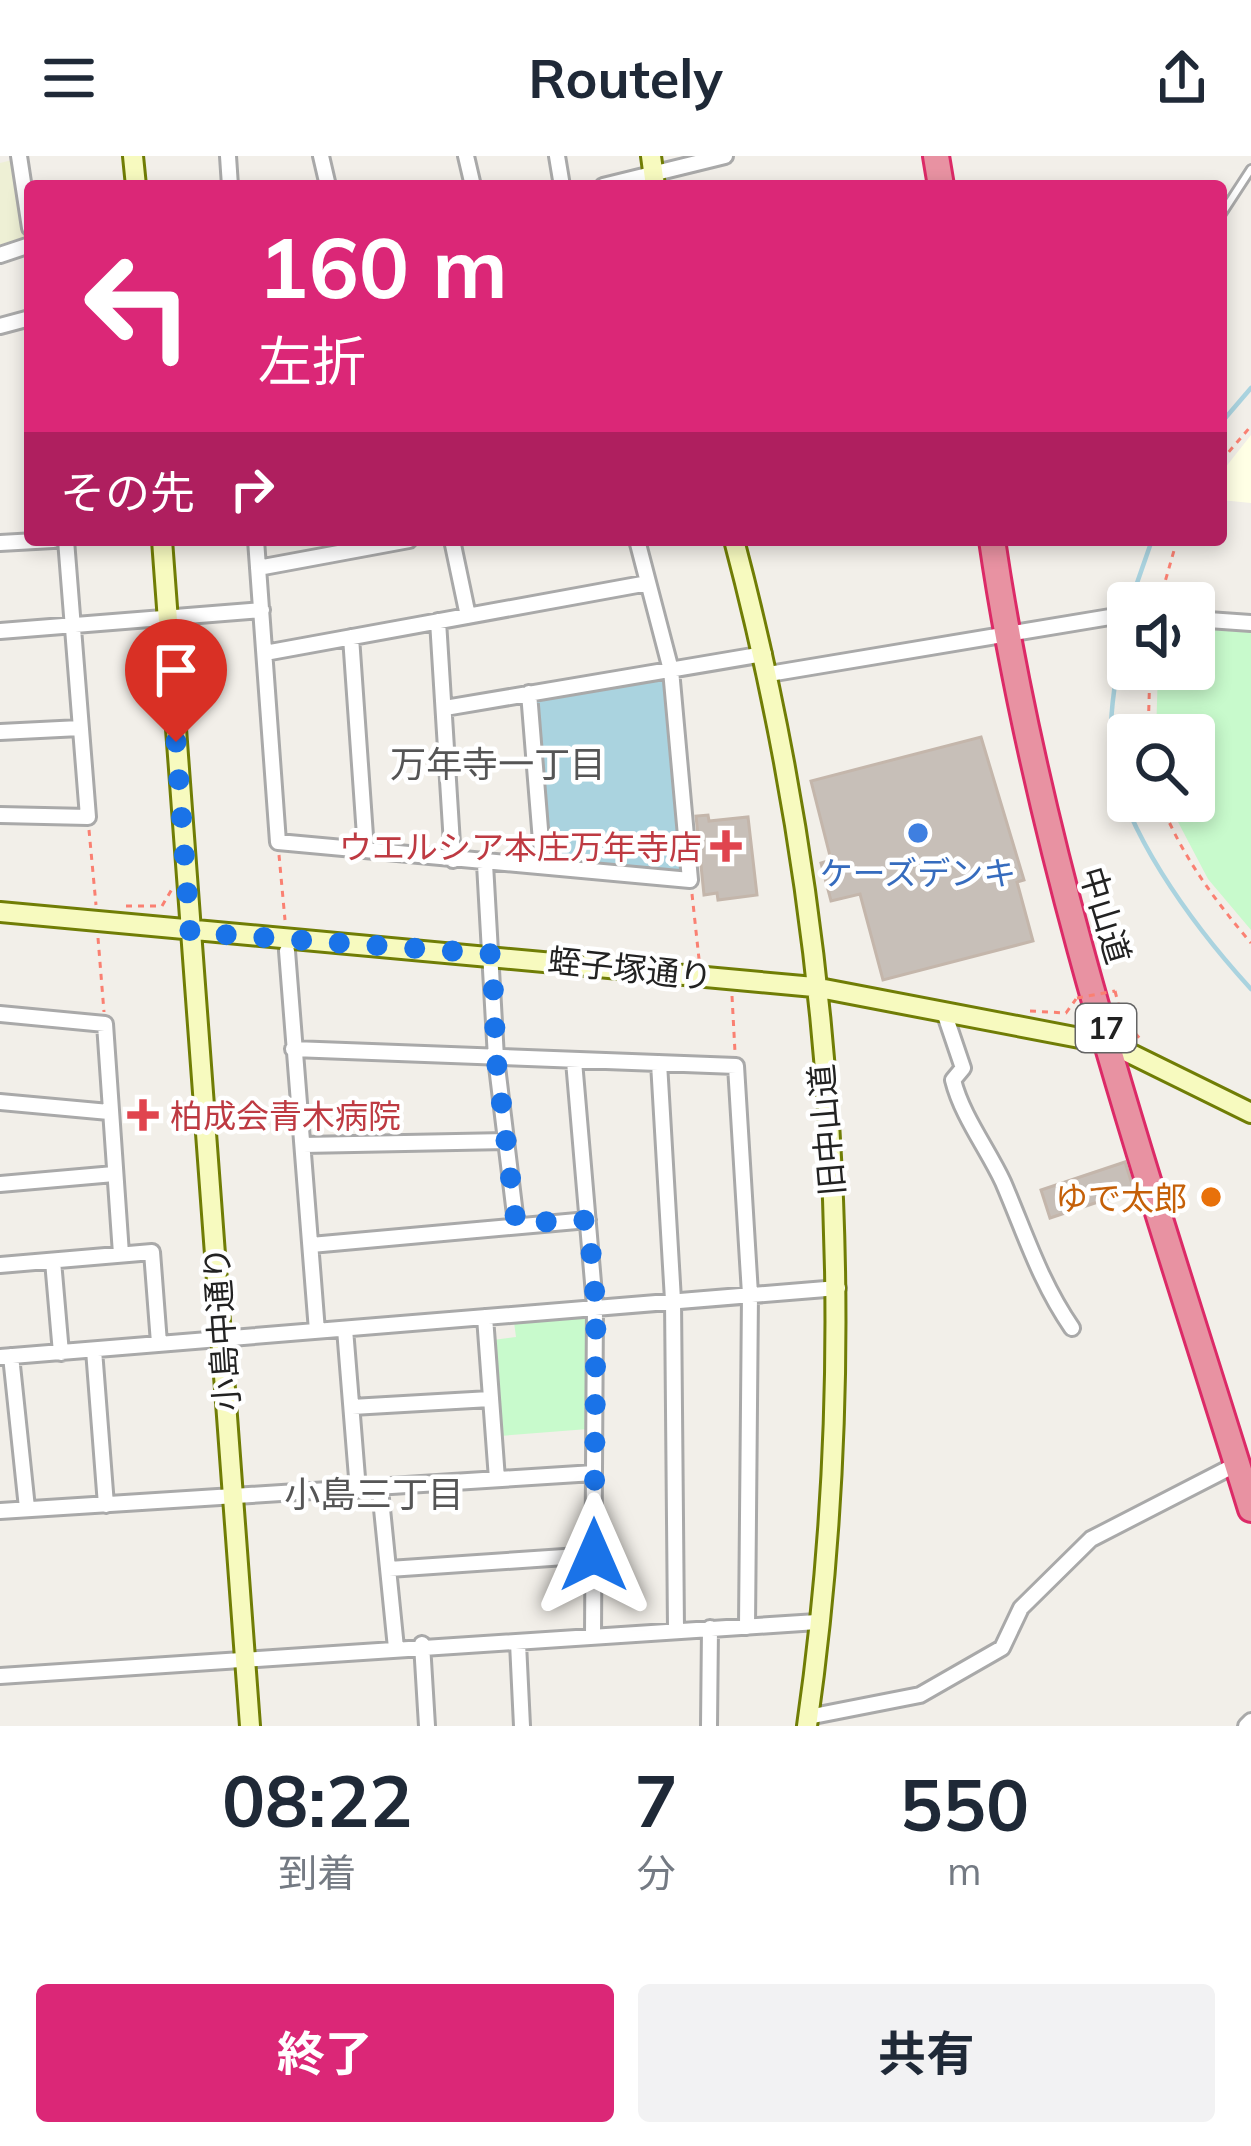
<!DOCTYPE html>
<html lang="ja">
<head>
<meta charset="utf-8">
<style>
  body { margin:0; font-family:Mulish,"Noto Sans JP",sans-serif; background:#f2f2f3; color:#1f2937; height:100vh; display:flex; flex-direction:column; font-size:45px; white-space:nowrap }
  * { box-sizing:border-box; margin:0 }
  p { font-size:39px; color:#747a83 }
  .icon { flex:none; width:66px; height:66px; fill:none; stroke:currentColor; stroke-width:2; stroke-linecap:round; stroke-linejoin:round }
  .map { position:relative; height:1570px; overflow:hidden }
  .drawer { display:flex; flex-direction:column; background:#fff; flex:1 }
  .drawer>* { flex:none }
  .top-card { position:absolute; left:24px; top:24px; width:1203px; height:366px; border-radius:12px; box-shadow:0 6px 18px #0003; background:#db2777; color:#fff; overflow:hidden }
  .buttons { position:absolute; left:1107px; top:426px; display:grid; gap:24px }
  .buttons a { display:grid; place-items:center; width:108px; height:108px; border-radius:12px; background:#fff; box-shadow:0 6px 18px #0003; font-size:60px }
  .pin { position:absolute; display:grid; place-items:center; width:102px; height:102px; color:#fff; margin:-123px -51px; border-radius:50% 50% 50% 0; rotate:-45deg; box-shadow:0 0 12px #0007 }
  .pin .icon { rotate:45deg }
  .me { position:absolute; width:132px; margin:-66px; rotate:0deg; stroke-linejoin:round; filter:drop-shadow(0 0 9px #0008) }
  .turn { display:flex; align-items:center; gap:42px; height:252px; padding:0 36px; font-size:54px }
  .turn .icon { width:156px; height:156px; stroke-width:2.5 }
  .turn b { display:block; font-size:84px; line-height:102px }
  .then { display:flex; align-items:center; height:114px; padding:0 36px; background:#0003; gap:24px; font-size:45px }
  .eta { display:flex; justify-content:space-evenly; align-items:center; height:204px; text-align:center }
  .eta b { font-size:72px; font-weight:700; line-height:84px }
  .cta { display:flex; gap:24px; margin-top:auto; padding:24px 36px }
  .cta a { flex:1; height:138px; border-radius:12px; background:#db2777; color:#fff; font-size:48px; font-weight:700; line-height:138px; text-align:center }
  .cta a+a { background:#f2f2f3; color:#1f2937 }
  header { display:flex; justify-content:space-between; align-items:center; height:156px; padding:0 36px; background:#fff; font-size:54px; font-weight:700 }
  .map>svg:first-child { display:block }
</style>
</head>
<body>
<header><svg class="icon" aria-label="menu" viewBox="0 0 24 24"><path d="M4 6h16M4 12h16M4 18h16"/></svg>Routely<svg class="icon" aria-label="share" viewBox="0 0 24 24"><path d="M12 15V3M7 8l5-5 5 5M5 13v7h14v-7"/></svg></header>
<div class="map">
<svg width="1251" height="1570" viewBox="0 0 1251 1570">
  <rect width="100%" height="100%" fill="#f2efe9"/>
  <path fill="#ffffe5" d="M1251,279V347L1221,344V317Z"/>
  <path fill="#eef0d5" d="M20,2L30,89L0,99V7Z"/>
  <path fill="#c8facc" d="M1194,470L1251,474V774L1208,723L1167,645H1194V579H1156L1158,513H1194Z
    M584,1159L591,1166L588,1273L500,1280L493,1184L516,1181L514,1166Z"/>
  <path fill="#aad3df" d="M660,521L665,526L684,710L679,716L555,705L546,695L535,546Z"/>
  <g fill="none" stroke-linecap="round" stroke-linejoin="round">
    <path stroke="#aad3df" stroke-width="4.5" d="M1221,267L1251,232
      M1130,447L1152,384
      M1127,462C1120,502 1110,542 1111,583C1113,665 1197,774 1251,833"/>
  </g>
  <path fill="#c7bfb8" stroke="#c4b6ab" stroke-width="3" d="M981,581L1024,724L1017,726L1033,785L883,824L860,738L831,745L821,707L831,704L811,625Z
    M708,659L709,665L748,661L757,739L718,744L717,737L704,739L696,660Z
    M1125,1006L1134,1034L1050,1062L1041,1034Z"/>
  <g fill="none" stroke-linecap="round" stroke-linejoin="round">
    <defs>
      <path id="lane" d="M1221,59L1251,13"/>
      <path id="street" d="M19,0L30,72
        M228,0L230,30
        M321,0L328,30
        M466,0L473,30
        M557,0L562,30
        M603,30L725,0
        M0,99L30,89
        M0,170L30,162
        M256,384L278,686L690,724L671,514L637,384
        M452,384L468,460
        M0,387L53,384
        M258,412L409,384
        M1194,463L1251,467
        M438,465L453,704
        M0,475L262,454
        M351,481L366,694
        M265,497L648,427
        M769,518L1128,458
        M529,537L543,710
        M445,552L764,498
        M0,576L80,572
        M0,659L88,661L66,384
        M485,708L496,902L516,1067
        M287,795L317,1175
        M944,856L963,912L953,924C962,960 987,992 1003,1026C1025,1077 1040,1126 1072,1172
        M0,858L105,868L121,1098
        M293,893L736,910L750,1138L747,1471
        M574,905L595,1150L593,1479
        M659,907L673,1144L676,1473
        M0,946L109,956
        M303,989L507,985
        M0,1028L114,1018
        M311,1089L588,1064
        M53,1105L61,1197
        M0,1109L152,1096L159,1187
        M485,1161L497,1323
        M345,1173L358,1334
        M94,1194L106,1349
        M11,1200L27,1352
        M0,1201L838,1132
        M352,1251L490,1243
        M380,1333L396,1492
        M0,1355L594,1317
        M389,1413L594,1399
        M518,1487L522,1570
        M422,1488L427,1570
        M0,1520L817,1466
        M808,1561L920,1539L1002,1492L1021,1452L1091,1383L1237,1308
        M709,1570L710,1472
        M1246,1570L1251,1565"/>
      <path id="secondary" d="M133,0L136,30
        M651,0L655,30
        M162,384L250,1570
        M734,384C835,765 863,1179 807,1570
        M0,756L814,831L1111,888L1251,957"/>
      <path id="highway" d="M936,0L941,30
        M992,384C1040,713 1153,1036 1251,1353"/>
    </defs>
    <use href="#lane" stroke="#a9a9a9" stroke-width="12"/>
    <use href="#street" stroke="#a9a9a9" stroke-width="20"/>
    <use href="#secondary" stroke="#707d05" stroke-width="24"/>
    <use href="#highway" stroke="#dc2a67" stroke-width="30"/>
    <path stroke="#fa8072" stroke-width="3" stroke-dasharray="6 6" stroke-linecap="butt" d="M1221,305L1251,270
      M1159,447L1177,384
      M1148,579L1150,513
      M1160,645C1182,700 1213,742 1251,787
      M89,674L96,749
      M279,699L285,764
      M692,738L699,803
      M126,750H162L172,733
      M98,782L104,856
      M1115,835L1122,862L1142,885
      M732,840L735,896
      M1030,855L1066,857L1076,843"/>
    <use href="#lane" stroke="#fff" stroke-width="6"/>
    <use href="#street" stroke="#fff" stroke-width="14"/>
    <use href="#secondary" stroke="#f7fabf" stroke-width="18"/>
    <use href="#highway" stroke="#e892a2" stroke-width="24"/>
    <path stroke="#fa8072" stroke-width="3" stroke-dasharray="6 6" stroke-linecap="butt" d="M1077,842L1115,835"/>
  </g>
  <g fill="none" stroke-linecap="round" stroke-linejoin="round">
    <path stroke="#1a73e8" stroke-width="21" stroke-dasharray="0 37.8" d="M176,586L190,776L492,798L496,902L516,1067L588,1064L596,1150L594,1399"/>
  </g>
  <circle fill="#3f7fe0" stroke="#fff" stroke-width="4.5" cx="918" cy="677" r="12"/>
  <g fill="#e0444e" stroke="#fff" stroke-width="4.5">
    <path d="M720 672h12v12h12v12h-12v12h-12v-12h-12v-12h12z"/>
    <path d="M137 941h12v12h12v12h-12v12h-12v-12h-12v-12h12z"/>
  </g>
  <circle fill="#e8710a" stroke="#fff" stroke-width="4.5" cx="1211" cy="1041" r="12"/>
  <g text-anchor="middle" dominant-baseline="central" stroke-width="9" stroke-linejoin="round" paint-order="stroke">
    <rect fill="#fff" stroke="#646464" stroke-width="3" x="1076" y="848" width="60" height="48" rx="9"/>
    <g font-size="30" font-weight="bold" fill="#222">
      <text x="1106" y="872">17</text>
    </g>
    <g font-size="33" fill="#be3a42" stroke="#fff" text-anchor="end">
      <text x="702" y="690">ウエルシア本庄万年寺店</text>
      <text x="170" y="959" text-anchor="start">柏成会青木病院</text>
    </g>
    <g font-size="33" fill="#366cbe" stroke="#fff">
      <text x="918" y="716">ケーズデンキ</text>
    </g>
    <g font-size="33" fill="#222" stroke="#fff">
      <text transform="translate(1106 759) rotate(73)">中山道</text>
      <text transform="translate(630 812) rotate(6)">蛭子塚通り</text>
      <text transform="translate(826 974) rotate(-95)">旧中山道</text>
      <text transform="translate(221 1173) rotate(-94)">小島中通り</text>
    </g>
    <g font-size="33" fill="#c56008" stroke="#fff" text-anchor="end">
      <text x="1187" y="1041">ゆで太郎</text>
    </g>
    <g font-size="36" fill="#555" stroke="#fff">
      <text x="498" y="607">万年寺一丁目</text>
      <text x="374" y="1337">小島三丁目</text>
    </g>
  </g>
</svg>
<div class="buttons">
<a><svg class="icon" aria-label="sound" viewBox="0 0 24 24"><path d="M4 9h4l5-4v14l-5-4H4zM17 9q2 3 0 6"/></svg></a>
<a><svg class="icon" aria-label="search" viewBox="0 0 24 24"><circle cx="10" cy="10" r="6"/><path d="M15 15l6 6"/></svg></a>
</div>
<div class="pin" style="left:176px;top:586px;background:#d93025"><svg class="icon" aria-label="arrive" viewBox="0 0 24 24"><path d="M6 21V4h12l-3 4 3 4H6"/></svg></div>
<svg class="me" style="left:594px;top:1399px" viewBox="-20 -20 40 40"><path d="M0-17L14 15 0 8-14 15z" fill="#1a73e8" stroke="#fff" stroke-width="4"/></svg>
<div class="top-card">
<div class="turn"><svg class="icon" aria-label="left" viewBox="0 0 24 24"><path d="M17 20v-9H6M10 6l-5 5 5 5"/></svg><div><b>160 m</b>左折</div></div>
<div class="then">その先<svg class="icon" aria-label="right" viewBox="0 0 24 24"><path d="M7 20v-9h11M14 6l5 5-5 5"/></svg></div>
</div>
</div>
<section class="drawer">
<div class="eta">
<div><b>08:22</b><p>到着</p></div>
<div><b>7</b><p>分</p></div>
<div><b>550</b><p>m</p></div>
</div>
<div class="cta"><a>終了</a><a>共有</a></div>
</section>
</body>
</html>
